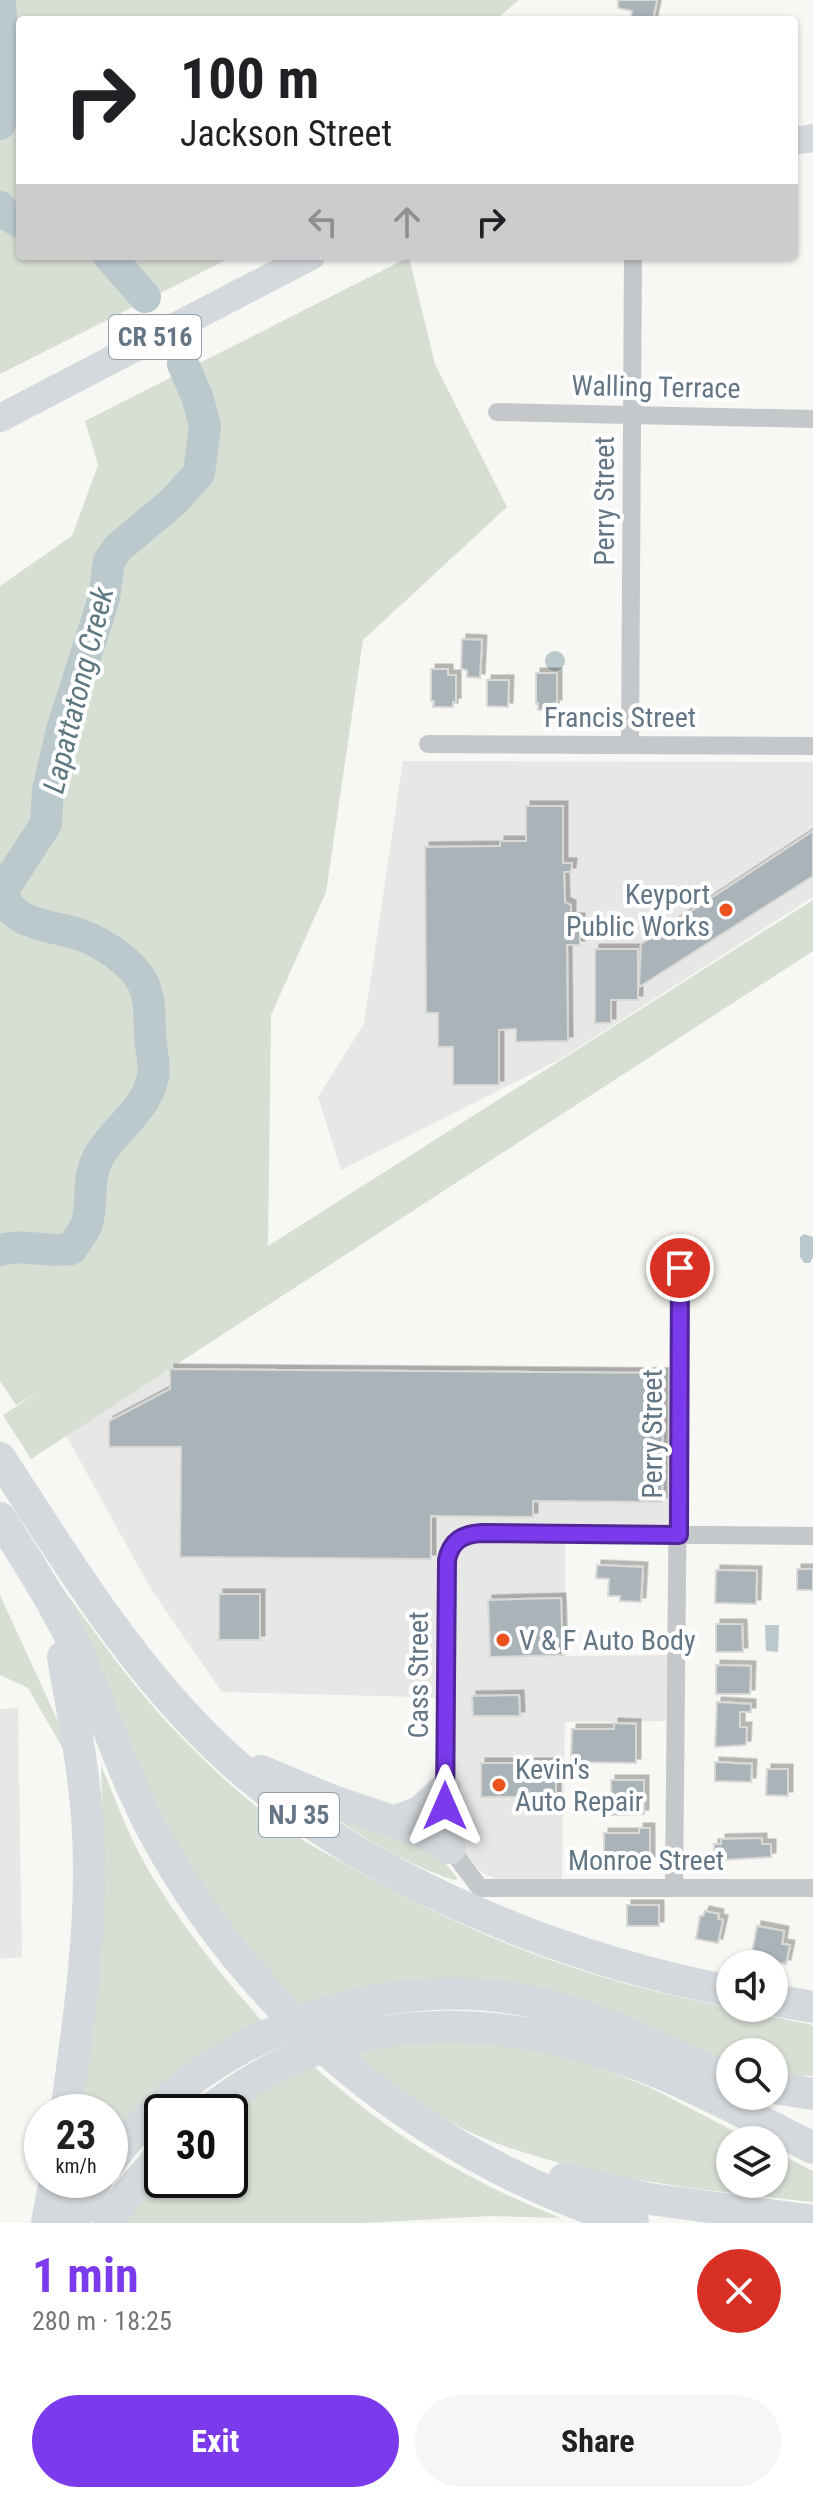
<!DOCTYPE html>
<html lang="en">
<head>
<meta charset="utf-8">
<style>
  body { margin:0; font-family:"Roboto Condensed",sans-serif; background:#f6f6f6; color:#202124; height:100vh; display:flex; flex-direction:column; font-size:30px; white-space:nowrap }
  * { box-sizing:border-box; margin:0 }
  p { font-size:26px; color:#757577 }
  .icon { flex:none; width:44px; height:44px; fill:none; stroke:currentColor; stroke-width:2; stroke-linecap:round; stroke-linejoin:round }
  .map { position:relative; height:2223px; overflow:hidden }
  .details { display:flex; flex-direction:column; background:#fff; flex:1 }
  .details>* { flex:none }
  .hud { position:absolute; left:16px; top:16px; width:782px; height:244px; border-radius:8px; box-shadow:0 2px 6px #0004; background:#fff; color:#202124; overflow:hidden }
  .fabs { position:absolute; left:716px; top:1950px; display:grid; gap:16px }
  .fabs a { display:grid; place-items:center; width:72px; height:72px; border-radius:50%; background:#fff; box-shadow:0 2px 6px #0004; font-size:40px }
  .speed { position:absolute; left:24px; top:2094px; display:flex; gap:16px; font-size:40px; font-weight:700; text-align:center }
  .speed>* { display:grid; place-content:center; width:104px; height:104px; border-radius:50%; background:#fff; box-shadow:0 2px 6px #0004; line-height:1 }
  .speed small { font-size:20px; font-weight:400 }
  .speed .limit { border:4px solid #111; border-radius:12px; background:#fff; color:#111 }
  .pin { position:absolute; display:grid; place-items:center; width:68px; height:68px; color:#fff; margin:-34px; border:4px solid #fff; border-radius:50%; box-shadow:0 2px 8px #0007 }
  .me { position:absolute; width:88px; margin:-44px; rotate:0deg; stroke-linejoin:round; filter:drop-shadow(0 0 6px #0008) }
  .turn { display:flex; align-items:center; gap:28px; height:168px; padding:0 32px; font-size:36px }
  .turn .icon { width:104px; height:104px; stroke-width:2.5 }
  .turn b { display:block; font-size:56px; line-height:68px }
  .lanes { display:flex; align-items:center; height:76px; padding:0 32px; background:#0003; justify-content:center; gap:40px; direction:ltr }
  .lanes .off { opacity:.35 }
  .round { display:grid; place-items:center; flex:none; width:84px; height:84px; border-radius:42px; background:#f6f6f6 }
  .overview { display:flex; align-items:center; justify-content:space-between; height:136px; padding:0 32px }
  h1 { font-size:48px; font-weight:700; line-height:60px; color:#7c3aed }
  .button { display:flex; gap:16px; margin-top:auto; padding:16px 32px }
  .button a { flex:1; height:92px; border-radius:48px; background:#7c3aed; color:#fff; font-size:32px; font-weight:700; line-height:92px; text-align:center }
  .button a+a { background:#f6f6f6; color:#202124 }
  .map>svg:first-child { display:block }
</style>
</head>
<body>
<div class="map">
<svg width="813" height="2223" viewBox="0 0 813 2223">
  <defs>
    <filter id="shadow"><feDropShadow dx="4.5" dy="-4.5" stdDeviation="0" flood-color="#0004"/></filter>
  </defs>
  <rect width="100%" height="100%" fill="#f7f7f3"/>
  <path fill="#e7e8e6" d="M403,761L813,762V897L559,1060L341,1170L318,1097L364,1024Z
    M171,1364L681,1367L676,1543L565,1544L566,1656L668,1655L666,1721L565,1722L562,1880H498L483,1873L466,1856L457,1835L455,1698L222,1692L152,1591L63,1430Z
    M18,1708L22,1957L0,1959V1709Z"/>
  <path fill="#d7ded4" d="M0,0H519L495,20H20V256H234L0,374Z
    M409,257L435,364L507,507L363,640L326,892L271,1015L268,1246L813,900V951L31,1459L3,1415L40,1391L16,1405L0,1381V586L72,536L98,465L85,421Z
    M39,1556C84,1616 127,1682 180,1736C215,1772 253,1807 295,1835C311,1846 330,1855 347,1865C430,1913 520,1954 613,1980C678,1999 746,2011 813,2025V2076L774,2075V2052H730V2065L564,1999L302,2011L279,1988L215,1904L166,1831Z
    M0,1595L61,1728L69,1759L28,1688L0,1675Z
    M101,1765C115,1799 128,1834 146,1866C180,1925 223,1977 268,2028L110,2154V2112H77L103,1851Z
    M312,1802L436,1851L458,1879L454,1880C402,1863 356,1833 312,1802Z
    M492,2035L574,2057L649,2087L751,2140H730V2184H774V2151L813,2171V2202C711,2191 605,2181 507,2147C448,2127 394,2089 347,2049Z
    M309,2061C320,2074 334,2083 346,2094C410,2147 484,2188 561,2218L490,2216L365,2223H120L162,2168V2180H230V2112Z"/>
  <path fill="#bbc8cc" d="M545 661a10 10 0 1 1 20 0a10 10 0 1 1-20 0Z
    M804,1234L813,1237V1257L810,1263H804L800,1257V1237Z
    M765,1625H779L778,1652L766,1651Z"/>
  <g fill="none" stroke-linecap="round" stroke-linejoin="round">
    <path stroke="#bbc8cc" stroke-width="32" d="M0,3L5,80L0,124
      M0,207L2,212L20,222
      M109,256L145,297
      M0,1250C24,1243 48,1253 71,1249C76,1241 84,1232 87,1223C93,1202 87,1178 98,1158C112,1131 142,1114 151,1084C157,1067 151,1053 150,1036C149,1017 151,1001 143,983C132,962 103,943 81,935C56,926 5,925 3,890L46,824L48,790L62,730L104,598L109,561L118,548L174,501L199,473L205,426L198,399L183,364"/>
  </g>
  <path fill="#aab3b8" stroke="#d8d8d6" stroke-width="2" filter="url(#shadow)" d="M618,0H657L653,20H630L632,11L618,8Z
    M462,639L482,640L480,678L467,677V670L461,669Z
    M431,669H448V675H456V702H453V707H433L434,701H431Z
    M536,673H557V704L554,703V710H538V703L536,704Z
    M487,680H509L508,707L487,706Z
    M526,806H563V863H572L571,872H564L565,902L571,905V918H580V945H567L568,1041L516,1042V1029L499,1030V1085H453V1047H438V1013H426L425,847L500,846V841H526Z
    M813,831V876L639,987L641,944Z
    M595,949H638V1000H611V1023H595Z
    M170,1369L663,1373L662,1502L533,1501V1517L431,1516V1559L180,1557L181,1447H109V1421L170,1389Z
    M597,1565L643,1567L641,1602L620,1601V1596H608L609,1579L596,1578Z
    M797,1569H813V1590H797Z
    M716,1570L757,1571L756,1604L715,1603Z
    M219,1594H260V1640H219Z
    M561,1598L563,1655L490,1657L488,1600Z
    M716,1624H742L743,1652H716Z
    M716,1665L751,1666L750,1694H716Z
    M519,1695L520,1716H473L472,1696Z
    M717,1702L751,1704V1712H740V1727H747L746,1745L715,1747Z
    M614,1723L636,1724V1763L571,1762L572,1729H614Z
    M715,1762L752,1764L751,1782L715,1781Z
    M481,1763H556V1797H481Z
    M767,1769H788V1796L766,1795Z
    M611,1780H644V1814L612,1815Z
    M639,1828H650V1861L632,1860L633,1855H604V1833H639Z
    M762,1838V1844H771V1857L722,1860V1855H714V1844H721V1839Z
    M627,1905H659V1926H627Z
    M705,1911L719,1914L718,1919L723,1920L718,1943L696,1939L700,1916H703Z
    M757,1926L784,1931L782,1944L790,1945L786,1964L751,1958Z"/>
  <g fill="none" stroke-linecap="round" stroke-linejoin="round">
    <path stroke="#c4c8cb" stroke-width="18" d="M497,412L813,419
      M428,744L813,746
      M630,745L633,256
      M813,1536L482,1533C462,1534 451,1540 447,1560V1837L450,1848L480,1888H813
      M674,1888L680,1268"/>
    <path stroke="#d4d9dd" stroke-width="28" d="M794,141L813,138
      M0,418L311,256"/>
    <path stroke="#d4d9dd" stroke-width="32" d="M0,1458C62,1553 123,1654 204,1735C336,1868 548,1956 730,1991
      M0,1518C25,1557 50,1596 71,1638C100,1700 119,1766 151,1827C251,2017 428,2159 633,2223
      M63,1657C73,1716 85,1772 88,1832C93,1925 79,2020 66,2112
      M261,1771L333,1801L425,1832L450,1848
      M396,1821L420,1812L445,1789
      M774,2000L813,2007
      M774,2088L813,2094
      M207,2112C343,2003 501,2009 655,2071C709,2093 761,2122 813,2148
      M110,2162C200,2037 374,1972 524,2000C591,2013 659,2047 721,2077L730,2079
      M564,2179L650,2199L813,2221
      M47,2223L55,2180
      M72,2223L97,2180
      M108,2223L126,2196L162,2154"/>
  </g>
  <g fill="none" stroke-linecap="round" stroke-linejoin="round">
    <defs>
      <path id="route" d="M445,1806L447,1560C451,1541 462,1534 482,1533L679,1535L680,1268"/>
    </defs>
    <use href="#route" stroke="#51269a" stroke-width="20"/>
    <use href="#route" stroke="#7c3aed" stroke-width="14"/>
  </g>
  <g fill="#ec511e" stroke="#fff" stroke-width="3">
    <circle cx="726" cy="910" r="8"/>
    <circle cx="503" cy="1640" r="8"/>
    <circle cx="499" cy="1785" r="8"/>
  </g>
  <g text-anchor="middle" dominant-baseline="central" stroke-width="8" stroke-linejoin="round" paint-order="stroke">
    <g fill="#fff" stroke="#929faa" stroke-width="2">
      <rect x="109" y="315" width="92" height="44" rx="6"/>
      <rect x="259" y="1793" width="80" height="44" rx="6"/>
    </g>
    <g font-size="26" font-weight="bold" fill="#647686">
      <text x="155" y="337">CR 516</text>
      <text x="299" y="1815">NJ 35</text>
    </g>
    <g font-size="28" fill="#647686" stroke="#fff">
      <text transform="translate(656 387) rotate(1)">Walling Terrace</text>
      <text transform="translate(604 501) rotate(-90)">Perry Street</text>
      <text x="620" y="717">Francis Street</text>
      <text transform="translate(652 1434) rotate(-90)">Perry Street</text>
      <text transform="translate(418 1675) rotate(-90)">Cass Street</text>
      <text x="646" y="1860">Monroe Street</text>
    </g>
    <g font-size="28" fill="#647686" stroke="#fff" text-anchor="start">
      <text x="710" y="894" text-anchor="end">Keyport<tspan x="710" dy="32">Public Works</tspan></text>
      <text x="519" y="1640">V &amp; F Auto Body</text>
      <text x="515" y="1769">Kevin's<tspan x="515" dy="32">Auto Repair</tspan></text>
    </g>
    <g font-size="30" font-style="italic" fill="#5f7882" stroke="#fff">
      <text transform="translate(78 690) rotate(-76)">Lapattatong Creek</text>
    </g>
  </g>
</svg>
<div class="fabs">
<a><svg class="icon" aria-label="sound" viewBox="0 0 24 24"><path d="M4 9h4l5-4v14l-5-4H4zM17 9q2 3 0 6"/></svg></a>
<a><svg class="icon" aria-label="search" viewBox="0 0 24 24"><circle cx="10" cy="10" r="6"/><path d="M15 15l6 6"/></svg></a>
<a><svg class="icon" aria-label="layers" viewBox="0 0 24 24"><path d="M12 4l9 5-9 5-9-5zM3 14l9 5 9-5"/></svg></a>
</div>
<div class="speed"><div>23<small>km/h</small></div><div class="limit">30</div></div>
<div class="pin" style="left:680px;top:1268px;background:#d93025"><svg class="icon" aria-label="arrive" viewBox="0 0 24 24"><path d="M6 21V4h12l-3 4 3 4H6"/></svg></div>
<svg class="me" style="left:445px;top:1806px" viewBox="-20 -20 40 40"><path d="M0-17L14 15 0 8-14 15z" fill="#7c3aed" stroke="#fff" stroke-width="4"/></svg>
<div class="hud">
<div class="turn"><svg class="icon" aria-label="right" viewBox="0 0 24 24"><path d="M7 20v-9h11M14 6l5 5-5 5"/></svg><div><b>100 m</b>Jackson Street</div></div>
<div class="lanes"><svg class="icon off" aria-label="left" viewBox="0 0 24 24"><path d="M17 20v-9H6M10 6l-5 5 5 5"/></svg><svg class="icon off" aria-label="ahead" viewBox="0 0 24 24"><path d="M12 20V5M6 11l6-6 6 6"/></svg><svg class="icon" aria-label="right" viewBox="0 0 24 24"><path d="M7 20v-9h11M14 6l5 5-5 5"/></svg></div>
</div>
</div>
<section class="details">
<div class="overview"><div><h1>1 min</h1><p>280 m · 18:25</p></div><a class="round" style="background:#d93025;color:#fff"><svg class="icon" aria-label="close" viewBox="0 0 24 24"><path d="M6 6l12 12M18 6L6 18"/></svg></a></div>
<div class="button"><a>Exit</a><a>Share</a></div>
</section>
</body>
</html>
